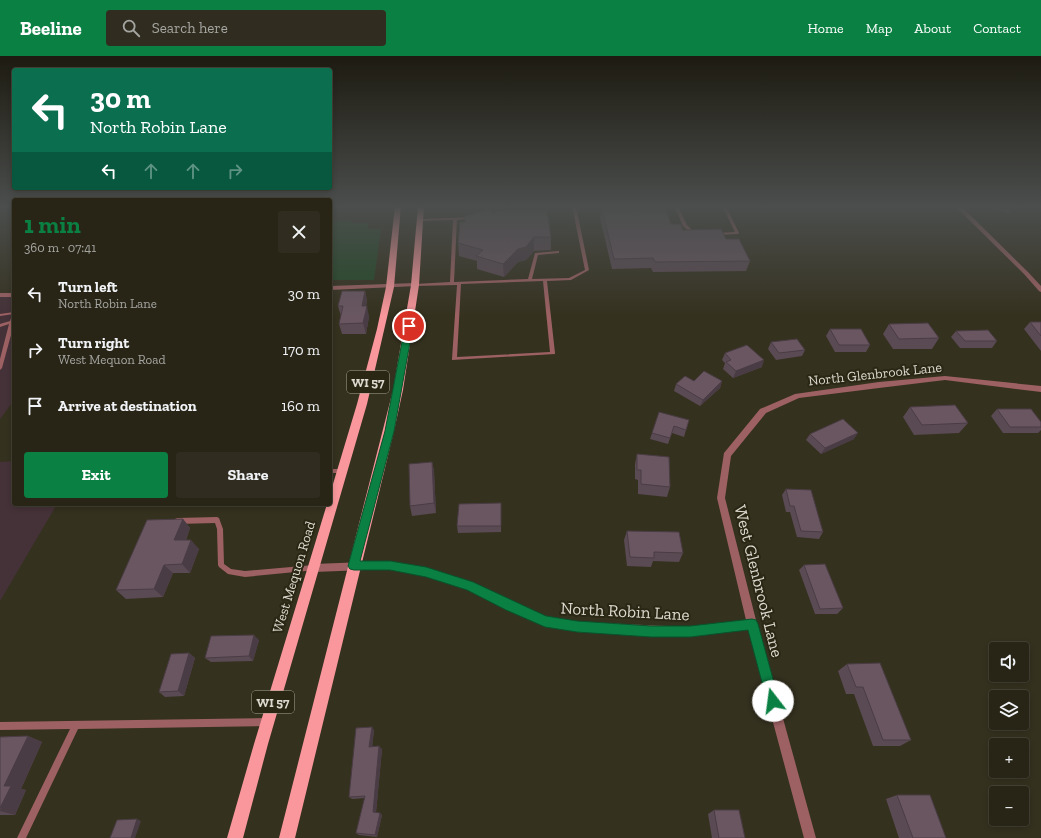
<!DOCTYPE html>
<html lang="en">
<head>
<meta charset="utf-8">
<style>
  body { margin:0; font-family:"Zilla Slab",serif; background:#302d20; color:#f1f3f6; height:100vh; display:flex; flex-direction:column; font-size:15px; white-space:nowrap }
  * { box-sizing:border-box; margin:0 }
  p { font-size:13px; color:#a5a5a1 }
  .icon { flex:none; width:22px; height:22px; fill:none; stroke:currentColor; stroke-width:2; stroke-linecap:round; stroke-linejoin:round }
  .map { position:relative; flex:1; overflow:hidden }
  .panel { position:absolute; left:12px; top:142px; width:320px; height:308px; display:flex; flex-direction:column; background:#282517; border-radius:4px; box-shadow:0 2px 6px #0003,0 0 0 1px #444236 }
  .panel>* { flex:none }
  .guide { position:absolute; left:12px; top:12px; width:320px; height:122px; border-radius:4px; box-shadow:0 2px 6px #0003,0 0 0 1px #444236; background:#0b6e4f; color:#fff; overflow:hidden }
  .buttons { position:absolute; left:989px; top:586px; display:grid; gap:8px }
  .buttons a { display:grid; place-items:center; width:40px; height:40px; border-radius:4px; background:#282517; box-shadow:0 2px 6px #0003,0 0 0 1px #444236; font-size:20px }
  .pin { position:absolute; display:grid; place-items:center; width:34px; height:34px; color:#fff; margin:-17px; border:2px solid #fff; border-radius:50%; box-shadow:0 1px 4px #0007 }
  .me { position:absolute; width:44px; margin:-22px; rotate:345deg; stroke-linejoin:round; filter:drop-shadow(0 0 3px #0008) }
  .turn { display:flex; align-items:center; gap:14px; height:84px; padding:0 12px; font-size:18px }
  .turn .icon { width:52px; height:52px; stroke-width:2.5 }
  .turn b { display:block; font-size:28px; line-height:34px }
  .lanes { display:flex; align-items:center; height:38px; padding:0 12px; background:#0003; justify-content:center; gap:20px; direction:ltr }
  .lanes .off { opacity:.35 }
  .round { display:grid; place-items:center; flex:none; width:42px; height:42px; border-radius:4px; background:#302d20 }
  .summary { display:flex; align-items:center; justify-content:space-between; height:68px; padding:0 12px }
  h1 { font-size:24px; font-weight:700; line-height:30px; color:#0b8043 }
  .button { display:flex; gap:8px; margin-top:auto; padding:8px 12px }
  .button a { flex:1; height:46px; border-radius:4px; background:#0b8043; color:#fff; font-size:16px; font-weight:700; line-height:46px; text-align:center }
  .button a+a { background:#302d20; color:#f1f3f6 }
  ul { padding:0; list-style:none }
  li { display:flex; align-items:center; gap:12px; height:56px; padding:0 12px }
  li div { flex:1 }
  li b { display:block; font-size:15px }
  li em { font-style:normal }
  header { display:flex; align-items:center; gap:24px; box-sizing:border-box; height:56px; padding:0 20px; background:#0b8043; color:#fff }
  header strong { font-size:19px }
  nav { display:flex; gap:22px; margin-inline-start:auto; font-size:14px }
  .search { width:280px; height:36px; background:#302d20; display:flex; align-items:center; gap:10px; box-sizing:border-box; padding:0 14px; border-radius:4px; color:#a5a5a1; font-size:15px }
  .map>svg:first-child { display:block }
</style>
</head>
<body>
<header>
<strong>Beeline</strong>
<div class="search"><svg class="icon" aria-label="search" viewBox="0 0 24 24"><circle cx="10" cy="10" r="6"/><path d="M15 15l6 6"/></svg>Search here</div>
<nav><a>Home</a><a>Map</a><a>About</a><a>Contact</a></nav>
</header>
<div class="map">
<svg width="1041" height="782" viewBox="0 0 1041 782">
  <rect width="100%" height="100%" fill="#35311f"/>
  <path fill="#453239" d="M0,239H14V344L0,363Z
    M14,405V448H57L0,545V406Z"/>
  <path fill="#234926" d="M351,164V167H368V173H381L374,224H330V165Z"/>
  <g fill="none" stroke-linecap="round" stroke-linejoin="round">
    <path fill="#9d6163" fill-rule="evenodd" d="M572,150H576L589,214L571,224L547,225L555,297V298L452,304V303L457,229L415,230L413,229L415,228L450,226L453,164L421,165H420V163L471,161L473,162L471,163L457,164L454,226L528,223L535,197L558,195H559V197L538,199L532,223L569,222L585,214ZM543,225L550,296L457,301L461,228Z
      M674,150H678L687,169L694,176V178H692L683,170Z
      M722,150H726L739,177L738,178L716,179L714,178L716,177L735,176Z
      M14,256V258L0,260V258Z
      M12,259H14V268L2,312L0,314V303L9,268L0,271V268L10,265Z
      M330,413H345L346,415L345,417H330Z
      M217,461L219,462L223,473L224,508L231,513L245,515L314,509L316,510L317,512L316,514L245,521L228,518L219,511L218,509L217,473L215,467L177,468L175,467L174,465L175,463L177,462Z
      M267,662L270,663L271,666L270,669L267,670L78,673L26,782H17L70,673L0,674V666Z"/>
    <path fill="#9d6163" fill-rule="evenodd" d="M955,150H961L1028,216L1041,230V236L1039,235L1024,218Z
      M945,320L1041,330V336L945,324L879,332L799,342L766,357L731,400L725,442L757,568L816,782H804L748,573L690,581L577,576L545,570L507,553L468,533L426,520L390,513L314,516L311,515L309,512L311,509L314,508L390,505L426,512L473,526L513,547L545,560L577,566L690,571L746,564L717,442L724,397L760,353L795,338L879,326Z"/>
    <path fill="#9d6163" fill-rule="evenodd" d="M415,227L417,228V230L330,234V230Z
      M0,237H14V241H0Z"/>
    <path fill="#fa979c" fill-rule="evenodd" d="M395,150H401L394,231L367,348L268,688L243,782H227L254,688L327,448H330V438L357,348L377,273L386,231Z
      M418,150H424L419,229L403,334L394,375L295,782H279L393,334L411,229Z"/>
  </g>
  <path fill="#5a4a53" d="M607,150L637,152L683,174L726,183L750,205L746,215L653,216L651,212L612,213L600,162L602,153L607,152Z
    M997,150H1014L1009,158L995,153Z
    M493,157L551,181V194L534,195L526,204L518,206L504,221L477,213V205L459,200L458,187L465,166Z
    M365,235L367,245L366,250L369,261L366,278H342L339,268L341,260L338,250Z
    M1030,266H1041V295L1024,273Z
    M889,268L939,282L932,293H893L883,278Z
    M830,273L870,289L866,296H835L826,280Z
    M956,275L997,285L992,292H960L951,281Z
    M771,286L805,294L802,300L776,304L768,293Z
    M725,297L762,311L733,322L723,313L725,307L722,304Z
    M694,325H722L720,332L700,350L674,335L676,328Z
    M910,351L968,367L959,377L914,379L903,361Z
    M997,353L1041,366V374L1038,377H1003L991,360Z
    M689,364L684,381L672,377L668,388L650,383L652,377Z
    M810,378L854,383L821,398L806,384Z
    M637,398L670,431L667,441L638,438V424L635,423V408Z
    M432,406L434,415L436,457L412,460L410,450Z
    M786,433L823,476L819,483L797,481L790,456H786L782,439Z
    M501,447V476L458,477L457,470Z
    M183,463L190,472L186,484L199,493L190,517H173L163,541L126,543L116,534Z
    M627,475L683,497L679,506L653,505L651,511L627,510L624,484Z
    M804,509L843,552L837,558H815L799,514Z
    M259,584L253,605L211,606L205,602Z
    M189,597L195,602L184,640L165,641L159,636Z
    M847,608L911,684L900,690H873L854,638H846L838,615Z
    M374,674L372,690L382,693L376,756L382,759L377,781L359,779L356,777L365,742L352,743L349,741Z
    M28,680L42,686L21,733L26,734L15,759H0V681Z
    M897,739L946,782H899L886,743Z
    M714,754L745,782H712L708,758Z"/>
  <path fill="#4a3c44" d="M534,181V195L526,204L518,206L504,221L503,208L518,193Z
    M365,235L367,245L364,261L362,250Z
    M367,250L369,261L366,278L363,267Z
    M764,304L762,311L733,322L736,315Z
    M722,325L720,332L700,350L703,344Z
    M858,377L854,383L821,398L825,392Z
    M432,406L434,415L436,457L434,447Z
    M183,463L190,472L182,493L174,484Z
    M191,484L199,493L190,517L182,508Z
    M164,509L173,517L163,541L154,533Z
    M254,579L259,584L253,605L249,600Z
    M189,597L195,602L184,640L178,635Z
    M372,671L374,674L372,694L369,691Z
    M28,680L42,686L21,733L26,734L15,759L0,755L4,730Z
    M379,690L382,693L376,758L373,756Z
    M380,757L382,759L377,781L375,779Z
    M137,763L141,765L135,782H131Z"/>
  <path fill="#695661" stroke="#4a3c44" d="M607,150H636L637,152L665,151L671,168H681L683,174L721,173L726,183H739L750,205L655,206L653,202L614,203L602,153L608,152Z
    M489,153L493,157L500,154H547L551,181H534L526,191L518,193L503,208L476,200L483,194L458,187L460,166H465V160Z
    M342,235H365L362,250H367L363,267L339,268L343,250H338Z
    M1030,266H1041V280Z
    M928,267L939,282L899,283L889,268Z
    M830,273H861L870,289H839Z
    M988,274L997,285H965L956,275Z
    M797,283L805,294L779,297L771,286Z
    M747,289L764,304L736,315L726,306L731,304L725,297Z
    M704,315L722,325L703,344L676,328L685,320L694,325Z
    M955,349L968,367L922,369L910,351Z
    M997,353H1031L1041,366V371H1010Z
    M659,356L689,364L686,374L674,370L670,382L652,377Z
    M843,363L858,377L825,392L810,378Z
    M637,398L669,401L670,431L641,428V414H637Z
    M432,406L434,447L410,450L409,408Z
    M786,433L811,434L823,476L801,475L794,450H790Z
    M501,447V470H457L459,448Z
    M183,463L174,484H191L182,508L164,509L154,533L116,534L147,464Z
    M627,475L679,476L683,497L654,496V502L630,501Z
    M825,508L843,552L820,553L804,509Z
    M254,579L249,600L205,602L211,580Z
    M189,597L178,635L159,636L171,598Z
    M880,607L911,684H883L863,631H856L847,608Z
    M372,671L369,691L379,690L373,756L380,757L375,779L356,777L365,740L349,741L356,672Z
    M28,680L4,730H11L0,752V681Z
    M897,739H930L946,782H913Z
    M714,754H739L745,782H719Z
    M137,763L131,782H110L117,764Z"/>
  <linearGradient id="sky" x2="0" y2="1"><stop stop-color="#1d1b11"/><stop offset="0.58" stop-color="#4b4e4d"/><stop offset="1" stop-color="#4b4e4d" stop-opacity="0"/></linearGradient>
  <rect width="1041" height="260" fill="url(#sky)"/>
  <path fill="#0b8043" stroke="#07532c" d="M409,268L413,270L394,375L360,505H390L426,511L473,526L546,560L577,565L651,570H690L752,563L756,564L758,568L779,645L777,649L773,651L769,649L767,645L748,574L690,581H651L577,576L545,571L506,554L467,534L426,521L390,514H354L350,513L348,510L385,375L405,270Z"/>
  <g text-anchor="middle" dominant-baseline="central" stroke-width="4" stroke-linejoin="round" paint-order="stroke">
    <g fill="#2b2715" stroke="#a7a496" stroke-width="1">
      <rect x="347" y="315" width="42" height="22" rx="3"/>
      <rect x="252" y="635" width="42" height="22" rx="3"/>
    </g>
    <g font-size="13" font-weight="bold" fill="#dcd9ce">
      <text x="368" y="326">WI 57</text>
      <text x="273" y="646">WI 57</text>
    </g>
    <g font-size="14" fill="#dcd9ce" stroke="#2b2715">
      <text transform="translate(875 318) rotate(-6)">North Glenbrook Lane</text>
      <text transform="translate(294 521) rotate(-73)">West Mequon Road</text>
    </g>
    <g font-size="17" fill="#dcd9ce" stroke="#2b2715">
      <text transform="translate(759 525) rotate(76)">West Glenbrook Lane</text>
      <text transform="translate(625 555) rotate(3)">North Robin Lane</text>
    </g>
  </g>
</svg>
<div class="buttons">
<a><svg class="icon" aria-label="sound" viewBox="0 0 24 24"><path d="M4 9h4l5-4v14l-5-4H4zM17 9q2 3 0 6"/></svg></a>
<a><svg class="icon" aria-label="layers" viewBox="0 0 24 24"><path d="M12 4l9 5-9 5-9-5zM3 14l9 5 9-5"/></svg></a>
<a>+</a>
<a>−</a>
</div>
<div class="pin" style="left:409px;top:270px;background:#d93025"><svg class="icon" aria-label="arrive" viewBox="0 0 24 24"><path d="M6 21V4h12l-3 4 3 4H6"/></svg></div>
<svg class="me" style="left:773px;top:645px" viewBox="-20 -20 40 40"><circle r="19" fill="#fff"/><path d="M0-13L10 11 0 6-10 11z" fill="#0b8043"/></svg>
<div class="guide">
<div class="turn"><svg class="icon" aria-label="left" viewBox="0 0 24 24"><path d="M17 20v-9H6M10 6l-5 5 5 5"/></svg><div><b>30 m</b>North Robin Lane</div></div>
<div class="lanes"><svg class="icon" aria-label="left" viewBox="0 0 24 24"><path d="M17 20v-9H6M10 6l-5 5 5 5"/></svg><svg class="icon off" aria-label="ahead" viewBox="0 0 24 24"><path d="M12 20V5M6 11l6-6 6 6"/></svg><svg class="icon off" aria-label="ahead" viewBox="0 0 24 24"><path d="M12 20V5M6 11l6-6 6 6"/></svg><svg class="icon off" aria-label="right" viewBox="0 0 24 24"><path d="M7 20v-9h11M14 6l5 5-5 5"/></svg></div>
</div>
<section class="panel">
<div class="summary"><div><h1>1 min</h1><p>360 m · 07:41</p></div><a class="round"><svg class="icon" aria-label="close" viewBox="0 0 24 24"><path d="M6 6l12 12M18 6L6 18"/></svg></a></div>
<ul>
<li><svg class="icon" aria-label="left" viewBox="0 0 24 24"><path d="M17 20v-9H6M10 6l-5 5 5 5"/></svg><div><b>Turn left</b><p>North Robin Lane</p></div><em>30 m</em></li>
<li><svg class="icon" aria-label="right" viewBox="0 0 24 24"><path d="M7 20v-9h11M14 6l5 5-5 5"/></svg><div><b>Turn right</b><p>West Mequon Road</p></div><em>170 m</em></li>
<li><svg class="icon" aria-label="arrive" viewBox="0 0 24 24"><path d="M6 21V4h12l-3 4 3 4H6"/></svg><div><b>Arrive at destination</b></div><em>160 m</em></li>
</ul>
<div class="button"><a>Exit</a><a>Share</a></div>
</section>
</div>
</body>
</html>
